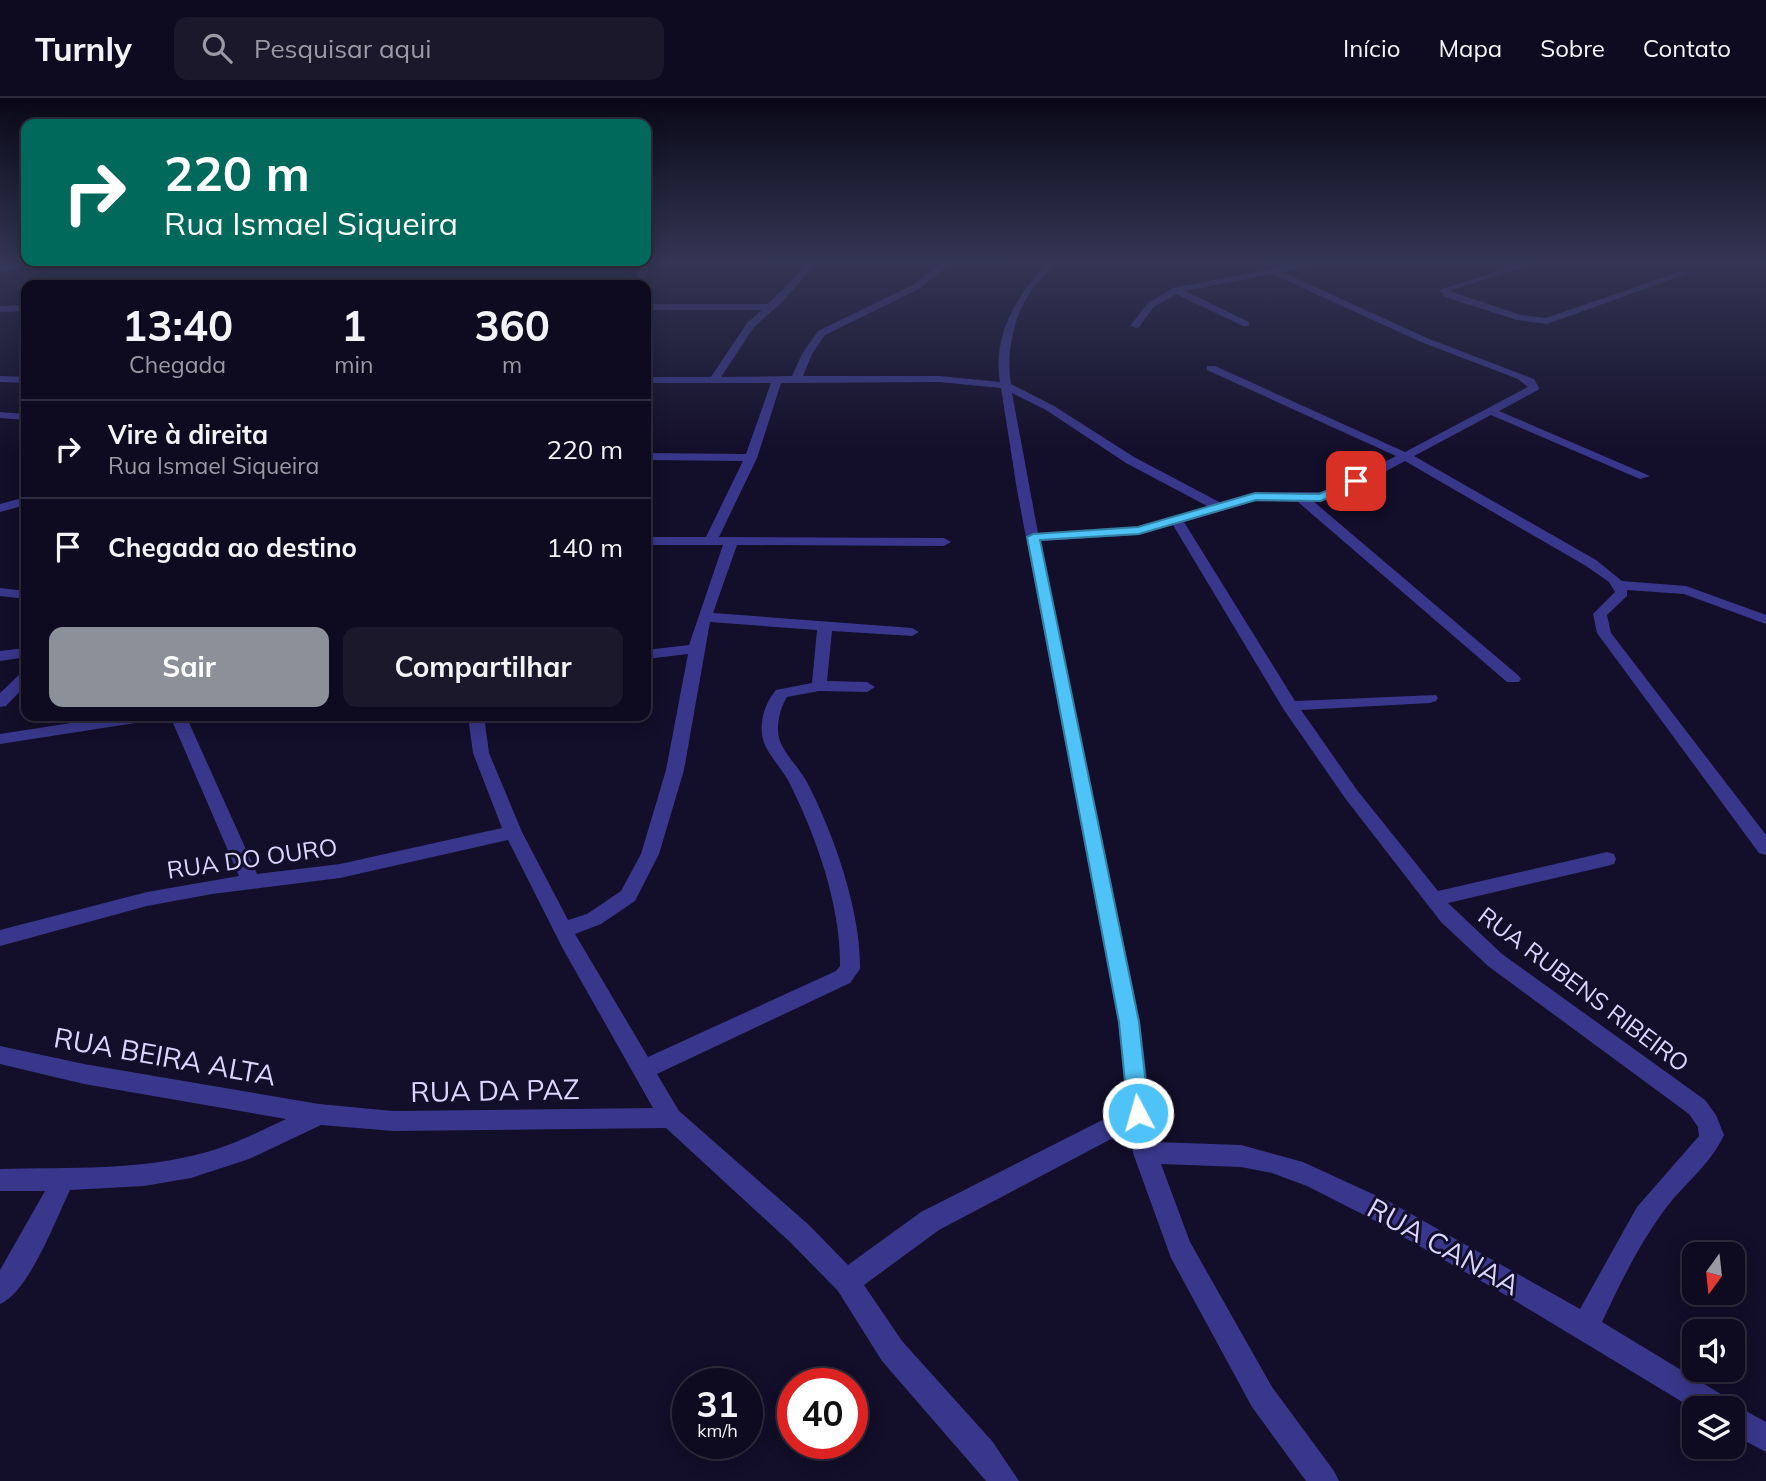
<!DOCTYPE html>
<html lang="pt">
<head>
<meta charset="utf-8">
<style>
  body { margin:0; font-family:Mulish,sans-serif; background:#1c182c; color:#f1f3f6; height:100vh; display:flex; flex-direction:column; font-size:26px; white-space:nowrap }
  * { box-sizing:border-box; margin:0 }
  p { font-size:23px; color:#9b9aa4 }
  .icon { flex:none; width:38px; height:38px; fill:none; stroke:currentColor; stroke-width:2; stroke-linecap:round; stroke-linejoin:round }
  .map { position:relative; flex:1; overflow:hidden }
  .side { position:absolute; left:21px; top:182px; width:630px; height:441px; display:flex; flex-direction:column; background:#0e0a1f; border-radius:14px; box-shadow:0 4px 18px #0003,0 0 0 2px #2e2b3d }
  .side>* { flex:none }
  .top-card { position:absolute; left:21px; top:21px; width:630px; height:147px; border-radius:14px; box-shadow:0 4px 18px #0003,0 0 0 2px #2e2b3d; background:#00695c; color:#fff; overflow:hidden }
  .needle { width:46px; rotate:195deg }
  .tools { position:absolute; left:1682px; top:1144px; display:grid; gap:14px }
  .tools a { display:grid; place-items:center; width:63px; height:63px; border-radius:14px; background:#0e0a1f; box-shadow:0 4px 18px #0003,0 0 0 2px #2e2b3d; font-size:35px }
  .speed { position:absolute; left:672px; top:1270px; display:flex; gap:14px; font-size:35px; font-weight:700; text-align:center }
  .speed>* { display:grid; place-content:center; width:91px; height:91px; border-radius:50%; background:#0e0a1f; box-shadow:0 4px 18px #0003,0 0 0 2px #2e2b3d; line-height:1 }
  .speed small { font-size:18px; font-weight:400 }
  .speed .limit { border:10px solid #d22; background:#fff; color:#111 }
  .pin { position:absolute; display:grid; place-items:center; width:60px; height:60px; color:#fff; margin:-30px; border-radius:14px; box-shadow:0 4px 10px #0006 }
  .me { position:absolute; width:77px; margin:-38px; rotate:354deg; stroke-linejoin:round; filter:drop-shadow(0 0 5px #0008) }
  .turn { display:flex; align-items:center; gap:24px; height:147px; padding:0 28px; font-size:32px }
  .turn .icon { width:91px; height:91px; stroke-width:2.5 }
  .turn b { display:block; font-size:49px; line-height:60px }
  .eta { display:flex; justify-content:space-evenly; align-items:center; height:119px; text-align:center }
  .eta b { font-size:42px; font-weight:700; line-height:49px }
  .button { display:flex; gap:14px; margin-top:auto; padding:14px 28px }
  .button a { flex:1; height:80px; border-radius:14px; background:#8c9099; color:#fff; font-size:28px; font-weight:700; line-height:80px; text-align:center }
  .button a+a { background:#1c182c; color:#f1f3f6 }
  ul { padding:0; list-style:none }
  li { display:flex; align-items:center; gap:21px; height:98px; padding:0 28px; border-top:2px solid #2e2b3d }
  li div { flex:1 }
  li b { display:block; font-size:26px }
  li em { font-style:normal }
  header { display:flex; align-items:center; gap:42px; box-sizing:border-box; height:98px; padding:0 35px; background:#0e0a1f; border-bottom:2px solid #2e2b3d }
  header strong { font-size:33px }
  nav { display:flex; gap:38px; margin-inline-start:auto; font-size:24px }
  .search { width:490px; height:63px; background:#1c182c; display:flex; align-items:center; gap:18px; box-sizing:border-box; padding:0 24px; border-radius:14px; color:#9b9aa4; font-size:26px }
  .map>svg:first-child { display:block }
</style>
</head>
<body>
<header>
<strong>Turnly</strong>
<div class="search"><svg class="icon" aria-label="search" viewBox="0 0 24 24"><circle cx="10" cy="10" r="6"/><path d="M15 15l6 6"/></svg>Pesquisar aqui</div>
<nav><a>Início</a><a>Mapa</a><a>Sobre</a><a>Contato</a></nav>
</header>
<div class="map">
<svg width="1766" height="1383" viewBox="0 0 1766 1383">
  <rect width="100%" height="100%" fill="#130e29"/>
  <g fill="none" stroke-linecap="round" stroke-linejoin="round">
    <path fill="#39378b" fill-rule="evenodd" d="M653,162L640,187H632L644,163Z
      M811,162H819L783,203L754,229L721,279L792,278L802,256L818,233L913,187L946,162H955L919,191L825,237L812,256L803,278H939L1000,284C992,235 1018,197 1049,162H1057C1049,173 1037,184 1029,196C1013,221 1006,257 1011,286L1054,308L1134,359L1221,405L1255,395L1329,394L1396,358L1207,272V268H1215L1405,354L1528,289L1518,281L1421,244L1272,176L1185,193L1249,224V228H1243L1176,196L1154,209L1138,230L1130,228L1148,205L1173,190L1318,162H1334L1282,174L1427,240L1534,281L1539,290L1538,292L1499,313L1650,378L1640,381L1491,317L1414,358L1596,462L1622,483L1686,488L1766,517V526L1684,496L1627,492V498L1607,517L1611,535L1766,737V757L1759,755L1597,535L1593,516L1615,494L1609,484L1586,468L1405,363L1336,400L1313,403L1519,578L1521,581L1519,584H1507L1298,404L1256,403L1184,424L1295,603L1436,597L1438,600L1436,603L1430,605L1301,612L1357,692L1438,793L1607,754L1614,756L1616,761L1614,766L1607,768L1448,805L1502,856L1705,1002L1716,1017L1724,1037C1710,1068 1682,1087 1663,1114C1638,1148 1620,1186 1602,1224L1729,1301L1731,1305L1766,1324V1354L1732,1336V1311H1694L1502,1195L1370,1120L1307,1088L1272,1075L1241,1069L1161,1066L1190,1144L1272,1289L1334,1373L1339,1383H1306L1252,1309L1171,1160L1133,1055L1130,1031L939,1132L864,1187L902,1243L992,1343L1019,1383H986L882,1263L838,1193L791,1145L666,1030L393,1033L321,1027L249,1061L191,1080L144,1088L70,1092C56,1121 29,1194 0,1206V1172L45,1093H0V1071C69,1069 140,1073 207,1054C235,1046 261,1033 286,1021L84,986L0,966V948L84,966L319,1006L393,1013L653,1010L563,851L508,742L340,780L212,796L147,808L0,848V832L147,794L239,778L170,618H186L257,776L340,766L502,730L473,655L468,618H484L489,655L522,734L568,822L587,816L621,793L641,756L666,672L688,556L646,561V552L689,547L723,447H646V439H706L743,363L646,362V355L746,356L771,285H646V279H711L747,225L762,212H646V206H768ZM939,284L1001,290L1017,392L1118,924L1128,1009L921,1114L848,1167L809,1127L679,1013L657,976L850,885L860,871C861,813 834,737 808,686C800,670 784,657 779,640C776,627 780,610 787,599L819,593L867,594L875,589L867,584L827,583L832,533L912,538L919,534L912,530L713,515L737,447L944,448L951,444L944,440L719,439L757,360L781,285ZM1012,295L1046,312L1126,365L1209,409L1138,429L1038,435ZM1173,427L1284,612L1345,700L1441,824L1488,868L1689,1016L1698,1029L1699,1038L1637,1109L1580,1211L1388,1103L1303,1064L1241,1047L1155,1044L1140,924L1040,443L1139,437ZM710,524L817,532L812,585L776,592C766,604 760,620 762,637C765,656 783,670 791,688C817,741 841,809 840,868L836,873L648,959L575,836L601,826L635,803L659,756L684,672Z
      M1120,162L1143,165L1139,168Z
      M1534,162H1546L1449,193L1521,217L1546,220L1682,173L1689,175L1547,226L1517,222L1445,199L1439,192Z
      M32,163H49L0,174V168Z
      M26,207V213L0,214V208Z
      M0,278L26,279V285L0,284Z
      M0,314L26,316V322L0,320Z
      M26,399V407L0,414V406Z
      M0,490L26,493V501L0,498Z
      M26,550V559L0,563V553Z
      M26,574V587L6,608L0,609V595L20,576Z
      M116,618H156L148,623L0,646V636Z"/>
  </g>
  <linearGradient id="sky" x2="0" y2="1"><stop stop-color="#0a0817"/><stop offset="0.46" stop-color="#333654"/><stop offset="1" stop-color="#333654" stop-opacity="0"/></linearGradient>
  <rect width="1766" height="355" fill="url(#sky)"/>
  <path fill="#4fc3f7" stroke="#337fa1" stroke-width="2" d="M1356,380L1361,383L1359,386L1321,403L1256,402L1139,436L1040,442L1139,924L1149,1015L1145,1021L1138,1024L1131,1021L1128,1015L1119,924L1027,439L1033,436L1138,429L1255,395L1319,396Z"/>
  <g text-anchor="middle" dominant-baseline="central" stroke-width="6" stroke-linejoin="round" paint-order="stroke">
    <g font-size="24" fill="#dbd6ff" stroke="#130e29">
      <text transform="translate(252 760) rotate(-8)">RUA DO OURO</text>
      <text transform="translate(1584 891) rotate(37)">RUA RUBENS RIBEIRO</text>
    </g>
    <g font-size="28" fill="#dbd6ff" stroke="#130e29">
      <text transform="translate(165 958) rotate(10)">RUA BEIRA ALTA</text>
      <text transform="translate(495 992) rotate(-1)">RUA DA PAZ</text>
      <text transform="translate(1444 1148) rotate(29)">RUA CANAA</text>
    </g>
  </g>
</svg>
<div class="tools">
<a><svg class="needle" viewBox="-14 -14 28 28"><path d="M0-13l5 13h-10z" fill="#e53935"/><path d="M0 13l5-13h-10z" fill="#9b9aa4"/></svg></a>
<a><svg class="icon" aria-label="sound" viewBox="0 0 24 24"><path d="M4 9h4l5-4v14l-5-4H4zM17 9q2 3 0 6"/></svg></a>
<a><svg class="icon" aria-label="layers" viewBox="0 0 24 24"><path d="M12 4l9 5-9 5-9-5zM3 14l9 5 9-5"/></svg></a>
</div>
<div class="speed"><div>31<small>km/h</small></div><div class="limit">40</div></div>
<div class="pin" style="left:1356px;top:383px;background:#d93025"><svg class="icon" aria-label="arrive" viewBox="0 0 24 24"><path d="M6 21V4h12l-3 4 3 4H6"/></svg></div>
<svg class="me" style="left:1138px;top:1015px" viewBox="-20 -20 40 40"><circle r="17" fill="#4fc3f7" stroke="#fff" stroke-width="3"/><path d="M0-11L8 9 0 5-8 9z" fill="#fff"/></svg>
<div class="top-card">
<div class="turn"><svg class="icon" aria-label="right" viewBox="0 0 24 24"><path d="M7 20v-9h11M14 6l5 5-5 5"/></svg><div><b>220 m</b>Rua Ismael Siqueira</div></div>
</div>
<section class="side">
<div class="eta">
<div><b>13:40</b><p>Chegada</p></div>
<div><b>1</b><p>min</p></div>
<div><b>360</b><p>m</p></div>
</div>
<ul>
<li><svg class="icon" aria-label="right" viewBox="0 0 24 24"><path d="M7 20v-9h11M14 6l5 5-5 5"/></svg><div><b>Vire à direita</b><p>Rua Ismael Siqueira</p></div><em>220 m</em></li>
<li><svg class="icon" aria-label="arrive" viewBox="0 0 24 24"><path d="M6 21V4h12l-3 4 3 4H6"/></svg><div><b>Chegada ao destino</b></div><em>140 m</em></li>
</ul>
<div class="button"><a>Sair</a><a>Compartilhar</a></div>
</section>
</div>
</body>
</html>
